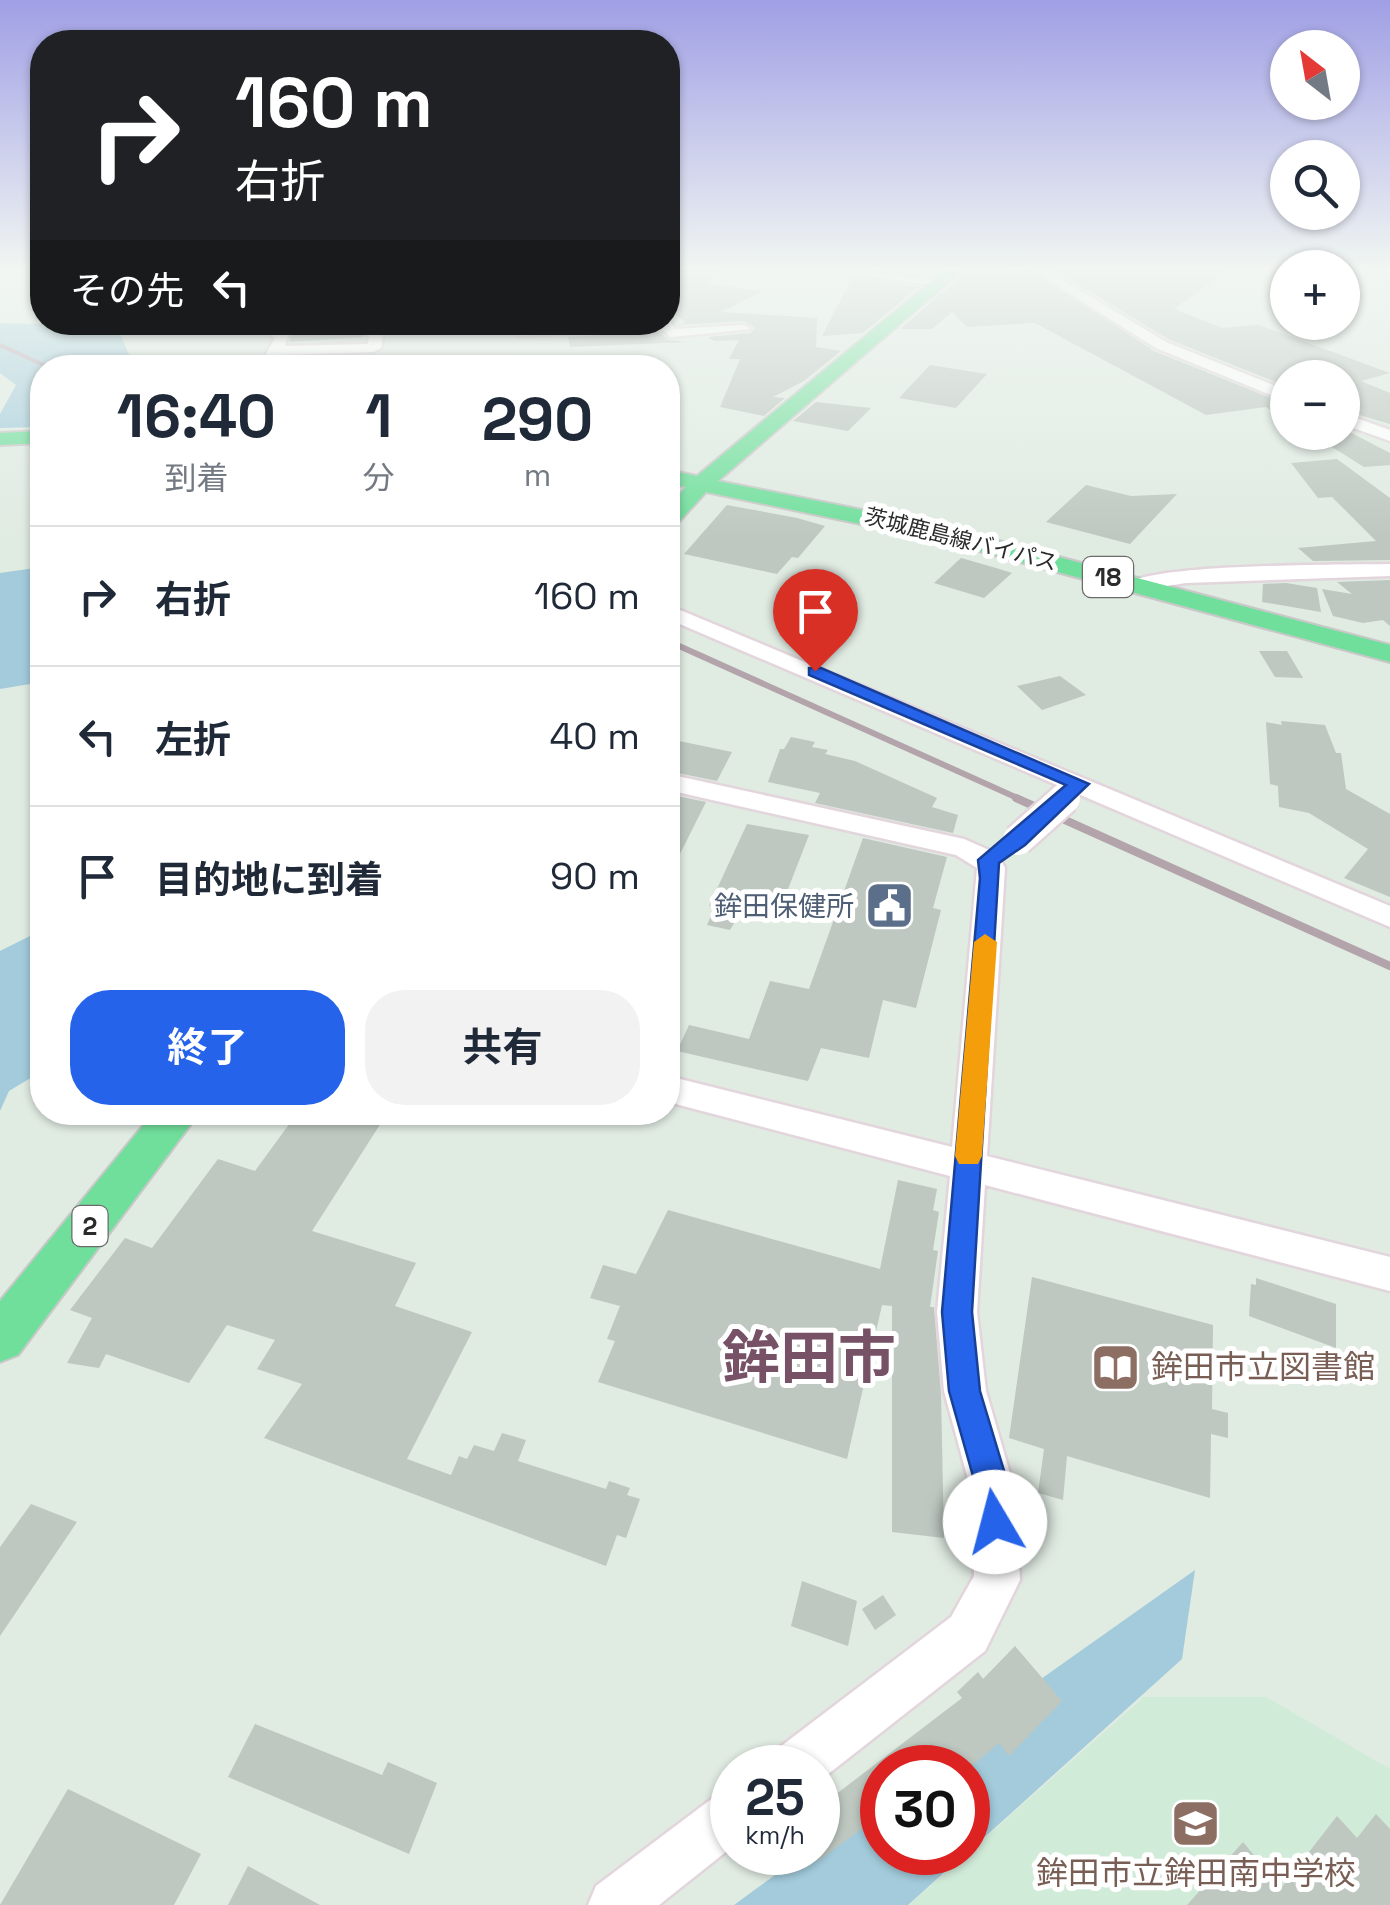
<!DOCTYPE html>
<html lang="ja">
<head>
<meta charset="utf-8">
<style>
  body { margin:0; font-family:"Space Grotesk","Noto Sans JP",sans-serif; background:#f2f2f3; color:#1f2937; height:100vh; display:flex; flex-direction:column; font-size:38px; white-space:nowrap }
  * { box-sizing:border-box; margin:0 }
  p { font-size:32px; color:#747a83 }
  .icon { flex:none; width:55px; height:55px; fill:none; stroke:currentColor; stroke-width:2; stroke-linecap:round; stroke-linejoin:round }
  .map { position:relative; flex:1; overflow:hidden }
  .drawer { position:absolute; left:30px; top:355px; width:650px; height:770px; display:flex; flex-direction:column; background:#fff; border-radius:40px; box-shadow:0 2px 8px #0004 }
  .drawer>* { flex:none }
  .top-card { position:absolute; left:30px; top:30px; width:650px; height:305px; border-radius:40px; box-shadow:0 2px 8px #0004; background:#202124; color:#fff; overflow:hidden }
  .needle { width:65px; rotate:329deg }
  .controls { position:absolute; left:1270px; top:30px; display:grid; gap:20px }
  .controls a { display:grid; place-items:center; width:90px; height:90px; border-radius:50%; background:#fff; box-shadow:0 2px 8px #0004; font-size:50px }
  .speed { position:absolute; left:710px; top:1745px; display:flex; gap:20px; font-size:50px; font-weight:700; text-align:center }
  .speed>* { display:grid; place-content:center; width:130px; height:130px; border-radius:50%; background:#fff; box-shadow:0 2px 8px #0004; line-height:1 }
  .speed small { font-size:25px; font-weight:400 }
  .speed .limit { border:15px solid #d22; background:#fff; color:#111 }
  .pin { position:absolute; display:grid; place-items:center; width:85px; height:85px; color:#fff; margin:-102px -42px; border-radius:50% 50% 50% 0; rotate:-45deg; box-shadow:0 0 10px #0007 }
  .pin .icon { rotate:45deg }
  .me { position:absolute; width:110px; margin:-55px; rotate:352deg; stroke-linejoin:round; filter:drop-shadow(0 0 8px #0008) }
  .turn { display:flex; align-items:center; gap:35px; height:210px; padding:0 40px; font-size:45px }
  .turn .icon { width:130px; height:130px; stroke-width:2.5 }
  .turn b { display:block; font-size:70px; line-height:85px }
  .then { display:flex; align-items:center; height:95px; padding:0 40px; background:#0003; gap:20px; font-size:38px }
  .eta { display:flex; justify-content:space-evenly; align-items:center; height:170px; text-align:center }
  .eta b { font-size:60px; font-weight:700; line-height:70px }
  .action { display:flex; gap:20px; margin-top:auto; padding:20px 40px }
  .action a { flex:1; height:115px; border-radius:40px; background:#2563eb; color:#fff; font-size:40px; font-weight:700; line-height:115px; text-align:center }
  .action a+a { background:#f2f2f3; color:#1f2937 }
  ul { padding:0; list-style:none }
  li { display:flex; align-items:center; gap:30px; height:140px; padding:0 40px; border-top:2px solid #e0e1e3 }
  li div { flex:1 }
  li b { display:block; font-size:38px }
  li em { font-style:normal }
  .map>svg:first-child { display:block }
</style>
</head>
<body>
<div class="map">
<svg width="1390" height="1905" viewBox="0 0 1390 1905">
  <rect width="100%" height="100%" fill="#e0ebe2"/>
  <path fill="#d1ebd9" d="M1144,1697H1266L1390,1769V1905H909Z"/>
  <path fill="#a3cbdb" d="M0,323L117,326L130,357L182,359L170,367L42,368V427L0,428V414L16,385L0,373Z
    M42,567V682L0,689V573Z
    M42,930V1071L9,1091L0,1111V951Z
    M1195,1570L1182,1659L968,1852V1768L1024,1691Z
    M882,1795V1852H967L908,1905H734L805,1853L818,1852V1843Z"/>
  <path fill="#bec7c0" d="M672,270H719L706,284L763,291L721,312L817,318L816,347L841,351L804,381L773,397L785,398L764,416L720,407L740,359H729L739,340L714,341L708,337L751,333L755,328L744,321L677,325L686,322L668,310L673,308L668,299Z
    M1031,270L1154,351L1288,405V420L1266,407L1206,415L1035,323L967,327L952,312L932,329H900L964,274Z
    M1054,270H1228L1174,309L1222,328L1259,325L1390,373L1361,381L1390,393V424L1342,410V378H1288V387L1168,339Z
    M852,278L919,287L863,333L822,336Z
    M275,322H354L364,337L290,342L291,332Z
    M658,331L669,340L688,342L570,347L568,337Z
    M360,356L342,368H284L281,359Z
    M930,365L987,374L956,408L899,398Z
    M816,402L871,408L848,431L793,421Z
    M1342,428L1390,453V465L1364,467L1308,432H1342Z
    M1337,459L1390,498V560L1313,561L1298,548L1376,541L1332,497L1318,498L1291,463Z
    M1086,485L1131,496L1177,494L1130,544L1046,522Z
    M727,505L797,518L825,526L798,558L792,557L777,574L684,554Z
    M961,558L996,568L1012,573L984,598L934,583Z
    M1390,580V626L1383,620L1363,623L1333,616L1322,589L1352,594L1337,582Z
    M1286,583L1317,588L1321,612L1262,602L1263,584Z
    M1259,651H1287L1303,678L1275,677Z
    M1060,676L1086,695L1042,710L1017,686Z
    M1281,721L1325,725L1336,753H1341L1346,789L1390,814V897L1344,878L1368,849L1309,813L1279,807L1278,786L1270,784L1266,722L1282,725Z
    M791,737L815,742L812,747L828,750L825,754L855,761L937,798L932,807L958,815L953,833L815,803L820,793L768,782L780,749H784Z
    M679,741L732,752L717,781L668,771V759Z
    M668,794L706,802L668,878Z
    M747,824L809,835L778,915L743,908L730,930L707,925L715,907L709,906Z
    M863,838L947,857L933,908L941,910L916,1008L883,1000L869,1058L821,1048L808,1081L677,1051L689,1025L749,1039L770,981L809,989Z
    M298,1112H388L312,1231L416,1263L395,1306L472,1332L407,1459L451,1475L459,1456L467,1459L474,1445L494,1451L502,1433L526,1440L518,1461L606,1489L609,1481L630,1488L627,1495L640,1499L626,1538L617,1535L606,1566L264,1438L302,1384L257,1369L275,1340L227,1325L189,1383L106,1354L99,1368L67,1363L92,1318L70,1310L125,1238L152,1248L218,1159L255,1171Z
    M898,1180L937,1189L933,1210L939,1212L933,1250L938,1251L930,1307H934L941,1394L944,1538L892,1532V1306L882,1305L847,1459L598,1382L615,1341L607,1339L620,1306L590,1298L603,1265L636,1274L668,1210L880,1269Z
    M1032,1277L1213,1325L1212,1409L1228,1413V1438L1211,1434L1210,1498L1067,1456L1063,1500L1038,1493L1044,1449L1009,1438Z
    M1256,1278L1336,1304V1348L1249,1316L1251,1284L1256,1285Z
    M31,1504L77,1522L0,1636V1547Z
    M802,1581L857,1601L848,1646L791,1626Z
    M883,1595L896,1615L875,1630L862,1609Z
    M1015,1646L1062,1701L1009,1756L999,1743L969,1768H882V1814L818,1861V1808L962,1698L957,1692L978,1672L983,1679Z
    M255,1724L382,1775L388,1762L437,1783L409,1854L228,1777Z
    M68,1789L201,1854L174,1905H0Z
    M1376,1814L1390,1829V1905H1187L1243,1842L1281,1888L1337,1816L1357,1838Z
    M248,1866L320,1905H228Z"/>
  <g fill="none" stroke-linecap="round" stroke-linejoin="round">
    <defs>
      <path id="minor" d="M829,271H866L946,282L940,286Z
        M1034,271H1048L1166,342L1288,391V402L1156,348Z
        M668,318L675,329L744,325L751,329L671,337L659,327L521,336L514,332L512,322H526L527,327L668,322Z
        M248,322H266L288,334L285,346L368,344L369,336L357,322H372L383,336L381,348L374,352L280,355L270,363L263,359L275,338Z
        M1342,413L1390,430V441L1342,424Z
        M1390,564V576L1186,583L1135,591L1125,585C1150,563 1346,565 1390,564Z
        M668,605L1390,906V927L668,619Z
        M668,774L964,839L998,854L1005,868L987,1156L1390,1257V1291L985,1185L977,1312L986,1391L1016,1494L1020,1580L985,1651L818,1782V1768H769L776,1750L951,1617L974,1576L972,1494L944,1391L937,1312L950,1176L668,1102V1076L952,1147L977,868L956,855L668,790Z
        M732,1789V1847L659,1905H588L596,1886L714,1797Z"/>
      <path id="major" d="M944,271H961L718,481L942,526L1390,645V662L939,540L706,492L676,525L668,527V507L686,487L668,484V470L697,476Z
        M42,431V443L0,445V433Z
        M154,1112H200L18,1355L0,1362V1301Z"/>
    </defs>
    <use href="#minor" stroke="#e2d5dc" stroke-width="5"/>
    <use href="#major" stroke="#c8c8c8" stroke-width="4"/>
    <use href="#minor" fill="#fff" fill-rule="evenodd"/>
    <use href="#major" fill="#71df9c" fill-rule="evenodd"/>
    <path stroke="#b3a3ab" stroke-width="4" d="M0,345L50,368"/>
    <path stroke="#b3a3ab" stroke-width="6" d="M668,641L1022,800"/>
    <path stroke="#b3a3ab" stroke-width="8" d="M1016,798L1390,966"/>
    <defs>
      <path id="minor-bridge" d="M1018,840L1065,798"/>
    </defs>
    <use href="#minor-bridge" stroke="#e2d5dc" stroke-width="35" stroke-linecap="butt"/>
    <use href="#minor-bridge" stroke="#fff" stroke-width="30"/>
  </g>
  <linearGradient id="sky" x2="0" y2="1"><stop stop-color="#a09fe5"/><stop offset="0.5" stop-color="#f1f6f2"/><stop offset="1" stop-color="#f1f6f2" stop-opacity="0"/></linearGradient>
  <rect width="1390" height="537" fill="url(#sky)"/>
  <path fill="#2563eb" stroke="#184099" stroke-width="2.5" d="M809,668H821L1089,784L1025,845L999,863L972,1312L980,1391L1011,1494L1012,1522L1007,1534L995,1539L983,1534L978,1494L949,1391L942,1312L980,878L978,860L1066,785L809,675Z"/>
  <path fill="#f59e0b" d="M985,934L997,942L982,1156L978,1164H959L955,1156L974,942Z"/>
  <defs>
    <symbol id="civic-square" viewBox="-11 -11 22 22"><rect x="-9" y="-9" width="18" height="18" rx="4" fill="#5c6f8a" stroke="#fff"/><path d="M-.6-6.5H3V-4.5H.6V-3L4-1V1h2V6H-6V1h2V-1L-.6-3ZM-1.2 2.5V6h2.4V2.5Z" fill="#fff"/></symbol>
    <symbol id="library-square" viewBox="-11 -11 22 22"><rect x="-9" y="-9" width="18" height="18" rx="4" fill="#8d6e63" stroke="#fff"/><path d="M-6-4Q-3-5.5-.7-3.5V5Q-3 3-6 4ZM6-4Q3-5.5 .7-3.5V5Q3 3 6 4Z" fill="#fff"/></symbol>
    <symbol id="school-square" viewBox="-11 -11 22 22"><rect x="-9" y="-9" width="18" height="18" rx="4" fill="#8d6e63" stroke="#fff"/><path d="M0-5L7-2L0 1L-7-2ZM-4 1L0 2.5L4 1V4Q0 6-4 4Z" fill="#fff"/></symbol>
  </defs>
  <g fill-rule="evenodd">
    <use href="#civic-square" x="862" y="878" width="55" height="55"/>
    <use href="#library-square" x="1088" y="1340" width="55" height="55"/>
    <use href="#school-square" x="1168" y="1796" width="55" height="55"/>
  </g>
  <g text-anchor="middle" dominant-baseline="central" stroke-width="10" stroke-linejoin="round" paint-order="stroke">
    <g font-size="22" fill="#2b2b2b" stroke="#fff">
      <text transform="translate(961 539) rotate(14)">茨城鹿島線バイパス</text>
    </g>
    <g fill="#fff" stroke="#6b6b6b" stroke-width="2.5">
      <rect x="1083" y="557" width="50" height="40" rx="8"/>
      <rect x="72.5" y="1206" width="35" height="40" rx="8"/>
    </g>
    <g font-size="25" font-weight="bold" fill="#2b2b2b">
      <text x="1108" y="577">18</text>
      <text x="90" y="1226">2</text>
    </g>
    <g font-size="28" fill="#4e5e75" stroke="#fff" text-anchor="end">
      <text x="854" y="906">鉾田保健所</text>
    </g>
    <g font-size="32" fill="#785e54" stroke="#fff" text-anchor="start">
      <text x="1151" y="1367">鉾田市立図書館</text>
      <text x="1196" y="1873" text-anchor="middle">鉾田市立鉾田南中学校</text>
    </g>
    <g font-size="58" font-weight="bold" fill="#775166" stroke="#fff">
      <text x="809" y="1358">鉾田市</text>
    </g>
  </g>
</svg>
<div class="controls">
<a><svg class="needle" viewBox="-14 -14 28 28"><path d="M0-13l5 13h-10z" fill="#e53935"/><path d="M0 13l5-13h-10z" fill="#747a83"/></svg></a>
<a><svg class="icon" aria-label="search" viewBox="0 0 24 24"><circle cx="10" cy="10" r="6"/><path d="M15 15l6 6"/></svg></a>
<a>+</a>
<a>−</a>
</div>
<div class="speed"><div>25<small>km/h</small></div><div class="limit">30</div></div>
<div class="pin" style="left:815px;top:671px;background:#d93025"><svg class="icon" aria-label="arrive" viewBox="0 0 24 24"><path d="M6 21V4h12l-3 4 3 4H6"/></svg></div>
<svg class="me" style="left:995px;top:1522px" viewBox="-20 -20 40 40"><circle r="19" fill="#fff"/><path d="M0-13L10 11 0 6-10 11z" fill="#2563eb"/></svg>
<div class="top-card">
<div class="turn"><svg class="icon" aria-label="right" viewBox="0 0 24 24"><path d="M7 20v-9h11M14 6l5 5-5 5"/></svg><div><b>160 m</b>右折</div></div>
<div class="then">その先<svg class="icon" aria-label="left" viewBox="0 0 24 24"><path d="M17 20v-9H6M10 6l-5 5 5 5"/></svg></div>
</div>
<section class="drawer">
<div class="eta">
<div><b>16:40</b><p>到着</p></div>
<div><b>1</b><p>分</p></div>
<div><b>290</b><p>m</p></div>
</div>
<ul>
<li><svg class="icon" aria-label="right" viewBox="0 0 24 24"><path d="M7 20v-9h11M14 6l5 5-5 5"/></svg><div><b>右折</b></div><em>160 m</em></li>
<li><svg class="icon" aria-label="left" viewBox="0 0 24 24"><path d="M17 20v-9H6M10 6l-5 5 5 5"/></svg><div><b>左折</b></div><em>40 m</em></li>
<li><svg class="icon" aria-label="arrive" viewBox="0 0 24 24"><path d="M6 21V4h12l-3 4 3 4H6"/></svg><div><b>目的地に到着</b></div><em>90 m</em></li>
</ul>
<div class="action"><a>終了</a><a>共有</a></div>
</section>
</div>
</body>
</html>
